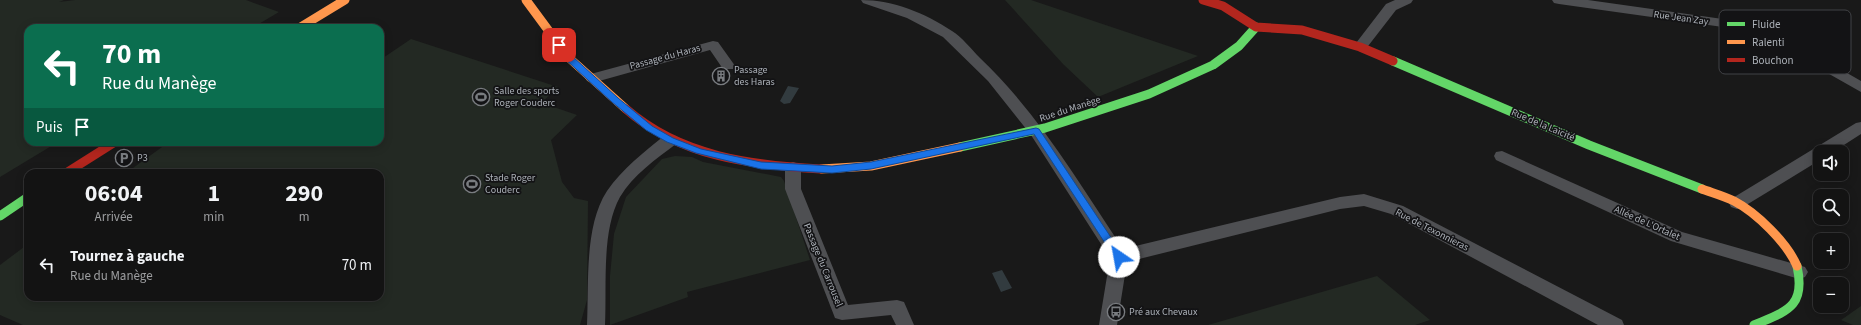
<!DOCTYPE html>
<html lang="fr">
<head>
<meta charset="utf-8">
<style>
  body { margin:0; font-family:"Source Sans 3",sans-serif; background:#202021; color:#f1f3f6; height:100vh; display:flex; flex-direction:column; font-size:15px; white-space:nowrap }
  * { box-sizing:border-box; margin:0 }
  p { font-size:13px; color:#9d9ea0 }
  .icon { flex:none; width:22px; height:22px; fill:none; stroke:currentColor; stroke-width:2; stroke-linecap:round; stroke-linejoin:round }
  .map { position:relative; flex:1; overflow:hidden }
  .side { position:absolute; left:24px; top:169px; width:360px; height:132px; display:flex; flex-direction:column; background:#131313; border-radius:12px; box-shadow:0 2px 10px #0003,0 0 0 1px #323233 }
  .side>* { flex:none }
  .banner { position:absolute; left:24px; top:24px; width:360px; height:122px; border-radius:12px; box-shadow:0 2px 10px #0003,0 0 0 1px #323233; background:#0b6e4f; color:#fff; overflow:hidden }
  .buttons { position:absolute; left:1813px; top:145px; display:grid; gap:8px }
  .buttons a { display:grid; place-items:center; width:36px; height:36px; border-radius:8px; background:#131313; box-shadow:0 2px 10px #0003,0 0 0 1px #323233; font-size:20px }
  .pin { position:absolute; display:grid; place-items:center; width:34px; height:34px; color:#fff; margin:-17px; border-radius:8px; box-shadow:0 2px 6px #0006 }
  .me { position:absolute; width:44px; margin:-22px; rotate:327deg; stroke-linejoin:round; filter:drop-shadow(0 0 3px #0008) }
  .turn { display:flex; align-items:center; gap:14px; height:84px; padding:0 12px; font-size:18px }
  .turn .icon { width:52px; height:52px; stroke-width:2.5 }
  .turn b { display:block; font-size:28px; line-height:34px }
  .then { display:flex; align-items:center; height:38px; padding:0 12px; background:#0003; gap:8px; font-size:15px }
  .eta { display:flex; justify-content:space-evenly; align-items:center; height:68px; text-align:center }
  .eta b { font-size:24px; font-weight:700; line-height:28px }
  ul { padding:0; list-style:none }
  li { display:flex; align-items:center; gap:12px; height:56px; padding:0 12px }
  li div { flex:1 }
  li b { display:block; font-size:15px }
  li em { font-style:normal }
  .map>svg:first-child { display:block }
</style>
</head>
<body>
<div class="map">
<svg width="1861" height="325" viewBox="0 0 1861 325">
  <rect width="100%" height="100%" fill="#191919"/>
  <path fill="#232923" d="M0,0H64L59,2L75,0H246L279,12L252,28H28V142H58L0,177Z
    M1005,0H1031L1198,56L1098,97L1063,64Z
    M411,39L558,87L536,108L539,109L545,104L577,115L551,140L562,182L574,198L588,201L587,300L580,325H23L0,315V265L28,244V297H380V173H126L169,142H380V60Z
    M675,156L692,157L703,162L781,177L784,181L810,260L687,292L688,297L610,325V276L614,234L626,197L662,159Z
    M1377,276L1430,320L1415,325H1208Z
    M1861,306V325H1853L1841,320Z"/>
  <path fill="#323b3f" d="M788,86L799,88L790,103L784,104L780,101Z
    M1002,270L1012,288L1001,292L992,273Z"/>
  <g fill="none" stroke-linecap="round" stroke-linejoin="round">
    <path fill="#4e4f52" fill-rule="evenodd" d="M861,0C893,0 925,13 952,31C962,37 971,49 980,58C1038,113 1079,183 1123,249L1340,197L1364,194L1403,206L1622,320L1624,325H1598L1391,214L1364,206L1340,209L1127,262L1117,325H1099L1110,258L1031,135L988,81L943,37L907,18L863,3Z
      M1395,0H1413L1411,3L1396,10L1365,50H1355L1353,47L1386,4Z
      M1552,0H1588L1744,22L1781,35L1861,81V92L1771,41L1737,29L1559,4L1554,3Z
      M713,41L718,42L733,63L735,66L733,69H723L710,50L592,83L587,81L585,78L587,75Z
      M1861,122V134L1833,152H1820V160L1743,207L1737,209L1731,207L1729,203L1731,199L1856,123Z
      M670,135L676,136L678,140L676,144C656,159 633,175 620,197C601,231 607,287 605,325H587C589,284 584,226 607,191C622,169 644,152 664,136Z
      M1502,151L1682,232L1805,267L1808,272L1805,277L1799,279L1671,241L1496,160L1494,156L1496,152Z
      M793,162L799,164L801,168V189L848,305L897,300L904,302L914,325H896L891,315L842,320L835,318L785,189V168L787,164Z"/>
    <path stroke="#63d668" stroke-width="9" d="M1393,61L1589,145L1702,189
      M960,147L1045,128L1149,94L1213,65L1239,46L1256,27
      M0,216L28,197
      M1754,325C1787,311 1806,307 1797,266"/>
    <path stroke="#ff974d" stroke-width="9" d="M526,0L568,57L626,109
      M299,28L345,0
      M821,169L871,166L960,147
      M1702,189C1713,193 1724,196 1734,201C1757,213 1787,243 1797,266"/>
    <path stroke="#b3261e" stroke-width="9" d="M1203,0L1223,6L1256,27L1302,30L1360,47L1393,61
      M626,109C681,157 751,165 821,169
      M66,173L115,142"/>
  </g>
  <path fill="#1a73e8" stroke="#114b97" d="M559,42L562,43L571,55L618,98L652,126L673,138L701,149L761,162L832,166L871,162L1036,128L1039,129L1124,257L1119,261L1116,260L1034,134L871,169L832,173L761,169L696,153L667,142L646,130L612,102L565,59L555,45Z"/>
  <defs>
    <symbol id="building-ring" viewBox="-11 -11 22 22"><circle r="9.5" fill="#131315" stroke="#797c80" stroke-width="1.5"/><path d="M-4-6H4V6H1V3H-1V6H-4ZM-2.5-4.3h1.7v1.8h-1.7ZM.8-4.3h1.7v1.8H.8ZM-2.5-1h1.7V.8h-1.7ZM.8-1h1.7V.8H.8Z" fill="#797c80"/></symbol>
    <symbol id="stadium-ring" viewBox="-11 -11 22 22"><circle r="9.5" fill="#131315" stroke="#797c80" stroke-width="1.5"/><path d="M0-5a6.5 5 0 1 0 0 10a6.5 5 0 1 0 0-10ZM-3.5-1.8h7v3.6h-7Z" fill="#797c80"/></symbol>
    <symbol id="parking-ring" viewBox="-11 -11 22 22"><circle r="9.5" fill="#131315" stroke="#797c80" stroke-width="1.5"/><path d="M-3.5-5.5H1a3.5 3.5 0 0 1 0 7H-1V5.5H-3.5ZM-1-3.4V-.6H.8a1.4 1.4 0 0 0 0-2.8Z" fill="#797c80"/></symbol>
    <symbol id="bus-ring" viewBox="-11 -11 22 22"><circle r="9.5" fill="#131315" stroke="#797c80" stroke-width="1.5"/><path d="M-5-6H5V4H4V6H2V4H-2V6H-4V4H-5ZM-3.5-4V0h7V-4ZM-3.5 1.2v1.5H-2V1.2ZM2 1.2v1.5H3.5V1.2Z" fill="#797c80"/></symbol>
  </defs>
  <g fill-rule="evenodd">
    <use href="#building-ring" x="711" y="66" width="20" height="20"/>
    <use href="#stadium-ring" x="471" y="87" width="20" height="20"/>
    <use href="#parking-ring" x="114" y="148" width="20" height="20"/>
    <use href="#stadium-ring" x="462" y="174" width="20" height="20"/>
    <use href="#bus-ring" x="1106" y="302" width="20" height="20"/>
  </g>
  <g text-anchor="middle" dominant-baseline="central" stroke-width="3.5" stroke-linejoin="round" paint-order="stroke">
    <g font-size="10" fill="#acb1b8" stroke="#131315">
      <text transform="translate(1681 18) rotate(8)">Rue Jean Zay</text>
      <text transform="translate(665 57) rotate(-15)">Passage du Haras</text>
      <text transform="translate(1070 109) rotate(-18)">Rue du Manège</text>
      <text transform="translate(1543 125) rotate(23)">Rue de la Laïcité</text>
      <text transform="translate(1647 223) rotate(24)">Allée de L'Ortalet</text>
      <text transform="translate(1432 230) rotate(27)">Rue de Texonnieras</text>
      <text transform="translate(823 265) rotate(68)">Passage du Carrousel</text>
    </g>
    <g font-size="10" fill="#acb1b8" stroke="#131315" text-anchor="start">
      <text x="734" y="70">Passage<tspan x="734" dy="12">des Haras</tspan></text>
      <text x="494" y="91">Salle des sports<tspan x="494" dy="12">Roger Couderc</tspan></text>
      <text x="137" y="158">P3</text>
      <text x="485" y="178">Stade Roger<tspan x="485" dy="12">Couderc</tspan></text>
      <text x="1129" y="312">Pré aux Chevaux</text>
    </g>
  </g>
  <rect x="1719" y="10" width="132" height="64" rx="6" fill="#131315" stroke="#414246" stroke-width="1"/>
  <rect x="1727" y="22" width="18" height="4" fill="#63d668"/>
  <rect x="1727" y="40" width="18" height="4" fill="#ff974d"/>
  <rect x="1727" y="58" width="18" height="4" fill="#b3261e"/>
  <g font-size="11" fill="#acb1b8">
    <text x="1752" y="28">Fluide</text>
    <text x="1752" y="46">Ralenti</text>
    <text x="1752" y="64">Bouchon</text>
  </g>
</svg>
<div class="buttons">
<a><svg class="icon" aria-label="sound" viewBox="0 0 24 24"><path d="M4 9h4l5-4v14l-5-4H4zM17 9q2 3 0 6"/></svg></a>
<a><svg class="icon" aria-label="search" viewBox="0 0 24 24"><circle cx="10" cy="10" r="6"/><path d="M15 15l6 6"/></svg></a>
<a>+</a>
<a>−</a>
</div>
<div class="pin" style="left:559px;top:45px;background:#d93025"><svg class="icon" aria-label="arrive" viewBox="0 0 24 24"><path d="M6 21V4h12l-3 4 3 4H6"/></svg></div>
<svg class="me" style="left:1119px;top:257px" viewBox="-20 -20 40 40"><circle r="19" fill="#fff"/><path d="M0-13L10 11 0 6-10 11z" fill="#1a73e8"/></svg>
<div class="banner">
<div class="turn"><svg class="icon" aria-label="left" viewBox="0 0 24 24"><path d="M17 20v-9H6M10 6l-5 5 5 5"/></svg><div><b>70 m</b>Rue du Manège</div></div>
<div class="then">Puis<svg class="icon" aria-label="arrive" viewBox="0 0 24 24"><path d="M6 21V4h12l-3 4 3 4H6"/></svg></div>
</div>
<section class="side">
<div class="eta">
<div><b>06:04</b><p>Arrivée</p></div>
<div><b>1</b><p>min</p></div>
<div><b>290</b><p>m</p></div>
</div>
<ul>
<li><svg class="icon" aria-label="left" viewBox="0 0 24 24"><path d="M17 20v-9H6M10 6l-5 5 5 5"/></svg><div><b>Tournez à gauche</b><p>Rue du Manège</p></div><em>70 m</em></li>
</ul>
</section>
</div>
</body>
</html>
